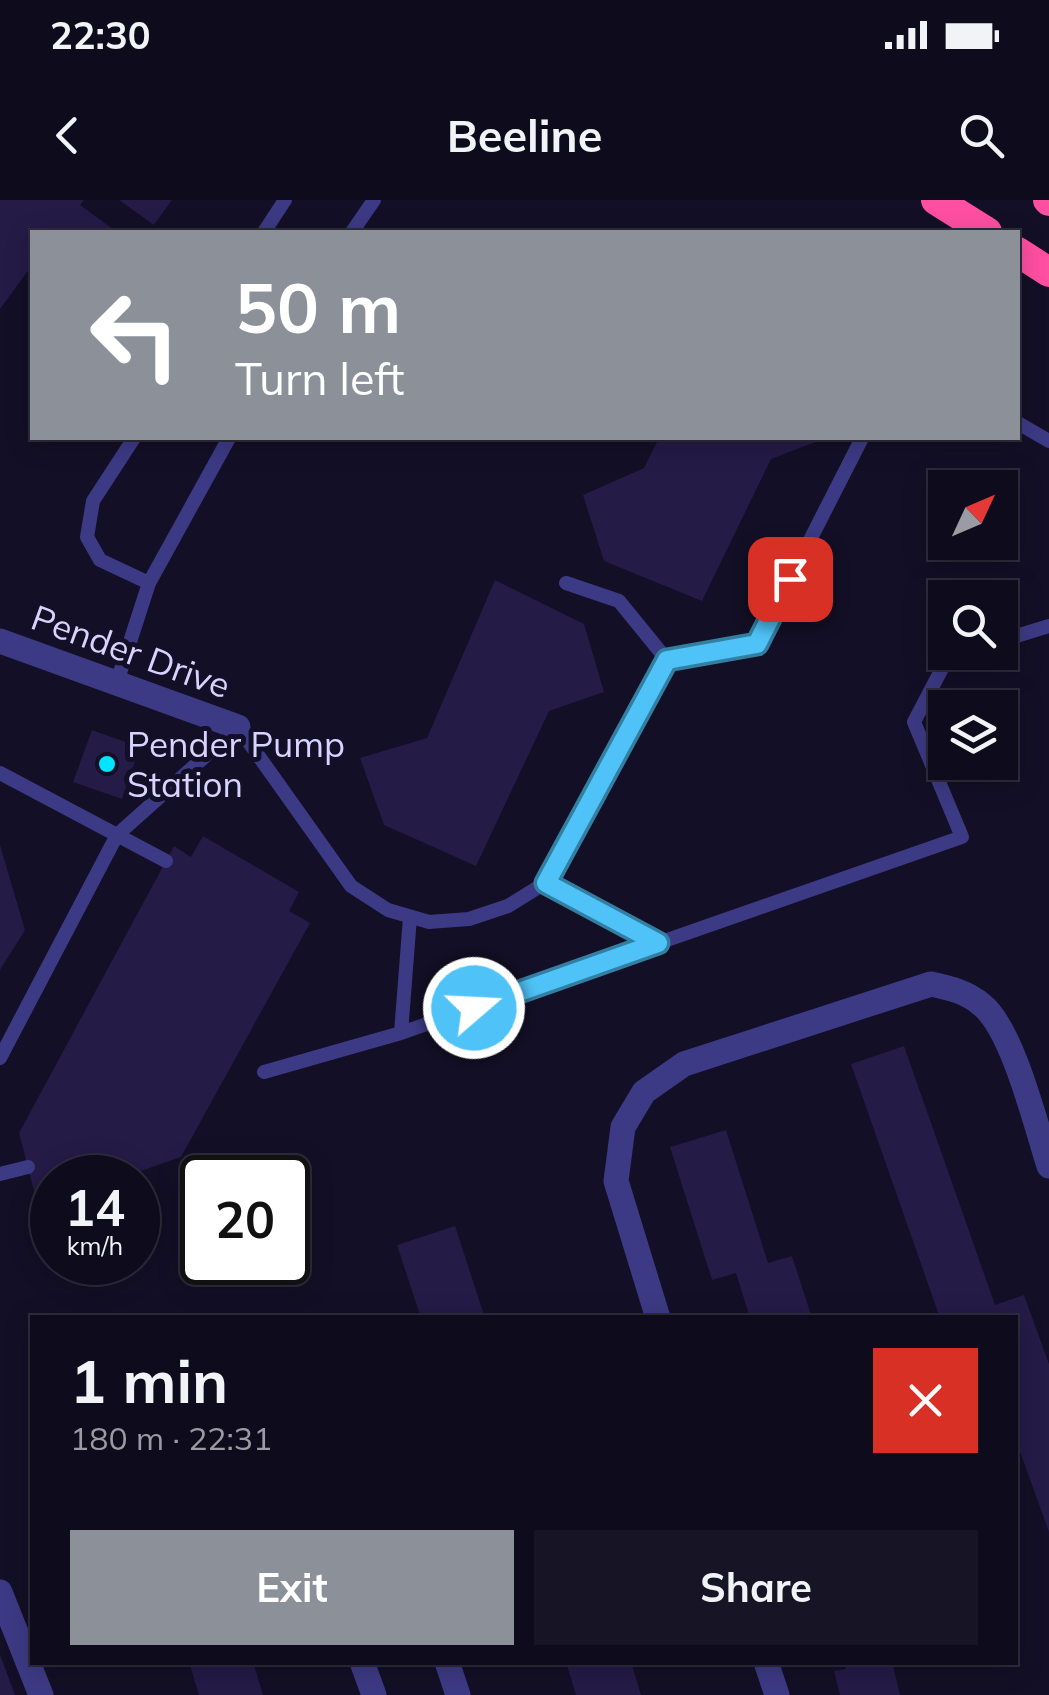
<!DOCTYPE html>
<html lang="en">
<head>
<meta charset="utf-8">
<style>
  body { margin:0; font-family:Mulish,sans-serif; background:#171425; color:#f1f3f6; height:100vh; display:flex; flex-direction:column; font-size:38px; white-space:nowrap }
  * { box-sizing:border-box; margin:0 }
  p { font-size:32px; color:#9b9ba3 }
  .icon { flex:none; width:55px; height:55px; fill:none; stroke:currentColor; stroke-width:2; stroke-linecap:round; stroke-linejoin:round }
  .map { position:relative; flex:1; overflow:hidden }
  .side { position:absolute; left:30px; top:1115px; width:988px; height:350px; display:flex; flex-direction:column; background:#0e0b1c; border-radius:0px; box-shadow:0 5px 25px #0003,0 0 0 2px #2e2b3b }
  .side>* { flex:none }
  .guide { position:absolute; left:30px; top:30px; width:990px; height:210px; border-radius:0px; box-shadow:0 5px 25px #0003,0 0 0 2px #2e2b3b; background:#8c9099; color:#fff; overflow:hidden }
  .needle { width:65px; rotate:46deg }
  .buttons { position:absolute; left:928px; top:270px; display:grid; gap:20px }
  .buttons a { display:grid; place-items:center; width:90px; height:90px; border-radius:0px; background:#0e0b1c; box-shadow:0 5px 25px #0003,0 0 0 2px #2e2b3b; font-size:50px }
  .speed { position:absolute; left:30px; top:955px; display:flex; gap:20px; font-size:50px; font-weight:700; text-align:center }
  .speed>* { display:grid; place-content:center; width:130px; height:130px; border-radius:50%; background:#0e0b1c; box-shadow:0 5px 25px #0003,0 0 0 2px #2e2b3b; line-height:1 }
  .speed small { font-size:25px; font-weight:400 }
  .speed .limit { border:5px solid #111; border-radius:15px; background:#fff; color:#111 }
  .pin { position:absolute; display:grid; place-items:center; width:85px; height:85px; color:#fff; margin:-42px; border-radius:20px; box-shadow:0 5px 15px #0006 }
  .me { position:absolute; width:110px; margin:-55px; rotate:71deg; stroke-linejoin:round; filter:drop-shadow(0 0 8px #0008) }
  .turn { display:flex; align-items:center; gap:35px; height:210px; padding:0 40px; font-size:45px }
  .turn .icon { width:130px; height:130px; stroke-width:2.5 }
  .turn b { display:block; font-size:70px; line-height:85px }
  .round { display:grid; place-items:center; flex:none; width:105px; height:105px; border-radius:0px; background:#171425 }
  .summary { display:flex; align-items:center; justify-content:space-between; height:170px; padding:0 40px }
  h1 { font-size:60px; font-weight:700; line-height:75px }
  .primary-button { display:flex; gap:20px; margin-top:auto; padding:20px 40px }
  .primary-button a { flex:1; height:115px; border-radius:0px; background:#8c9099; color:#fff; font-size:40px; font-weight:700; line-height:115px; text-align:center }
  .primary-button a+a { background:#171425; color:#f1f3f6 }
  .status { display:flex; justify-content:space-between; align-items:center; height:70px; padding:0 50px; background:#0e0b1c; direction:ltr }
  .status svg { height:28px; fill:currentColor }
  header { display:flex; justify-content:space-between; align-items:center; height:130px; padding:0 40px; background:#0e0b1c; font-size:45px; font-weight:700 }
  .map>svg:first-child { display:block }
</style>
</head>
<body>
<div class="status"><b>22:30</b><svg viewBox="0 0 49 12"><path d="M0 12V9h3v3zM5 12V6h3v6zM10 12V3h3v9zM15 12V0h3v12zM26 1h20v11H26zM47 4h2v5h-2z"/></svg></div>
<header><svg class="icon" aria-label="back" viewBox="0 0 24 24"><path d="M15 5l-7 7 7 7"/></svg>Beeline<svg class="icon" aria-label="search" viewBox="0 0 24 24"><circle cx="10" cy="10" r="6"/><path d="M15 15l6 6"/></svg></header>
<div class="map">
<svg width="1049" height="1495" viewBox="0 0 1049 1495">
  <rect width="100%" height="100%" fill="#130f26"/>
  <path fill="#241b47" d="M0,0H84L80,5L117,32H32V76L27,72L0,109Z
    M119,0H172L154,25Z
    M659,238H826L771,259L702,401L604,361L583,295L644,268Z
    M495,380L584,424L604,492L549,511L476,666L384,625L360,558L427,538Z
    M92,530L140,547L122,599L73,582Z
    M203,636L299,692L289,711L310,723L181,957L121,978H52V1001L38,1006L19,933L174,646L191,657Z
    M0,645L25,730L0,770Z
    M904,846L995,1105L1024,1095L1049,1164V1332L1015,1238V1118H972L970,1113L957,1118H940L851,864Z
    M726,930L768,1063L792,1056L812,1118H750L736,1073L712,1080L670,947Z
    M455,1026L485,1118H421L397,1045Z
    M0,1455L15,1495H0Z
    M189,1462H253L263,1495H199Z
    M566,1462H631L641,1495H576Z
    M844,1462H892L900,1495H840L834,1471L846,1469Z"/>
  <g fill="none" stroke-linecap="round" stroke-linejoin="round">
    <path stroke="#3d3a85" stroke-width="14" d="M264,32L285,0
      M352,32L374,0
      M1018,223L1049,241
      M134,238L93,301L87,337L100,360L149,383
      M566,383L619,401L667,460
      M1000,441L1049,426
      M117,482L149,383L229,238
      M0,573L166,661
      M545,683L658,743
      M410,717L401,833L962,637L914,522L948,457L963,452
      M0,858L117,635L238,527L351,686L388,710L429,722L469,719L508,706L545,683L667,460L757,444L862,238
      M264,872L401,833
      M0,974L28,967"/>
    <path stroke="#3d3a85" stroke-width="25" d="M0,441L238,527
      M658,1118L616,981L623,927L644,892L684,864L931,784C950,788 967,792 982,805C1013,830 1036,926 1049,966
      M0,1392L41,1495
      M362,1462L374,1495
      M447,1462L458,1495
      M766,1462L777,1495"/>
    <path stroke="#ff4fa3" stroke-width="30" d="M936,0L987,32
      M1048,0L1049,1
      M1018,52L1049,72"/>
  </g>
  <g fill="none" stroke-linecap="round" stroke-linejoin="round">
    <defs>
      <path id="route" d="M474,808L658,743L546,683L667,460L757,444L790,379"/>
    </defs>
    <use href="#route" stroke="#337fa1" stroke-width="25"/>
    <use href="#route" stroke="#4fc3f7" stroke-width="18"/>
  </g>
  <circle fill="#00e5ff" stroke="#130f26" stroke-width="4" cx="107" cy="564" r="10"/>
  <g text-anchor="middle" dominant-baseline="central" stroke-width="10" stroke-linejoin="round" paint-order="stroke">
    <g font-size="35" fill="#d9d4ff" stroke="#130f26">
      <text transform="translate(131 451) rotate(20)">Pender Drive</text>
    </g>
    <g font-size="35" fill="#d9d4ff" stroke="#130f26" text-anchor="start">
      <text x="127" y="544">Pender Pump<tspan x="127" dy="40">Station</tspan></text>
    </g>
  </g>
</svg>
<div class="buttons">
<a><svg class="needle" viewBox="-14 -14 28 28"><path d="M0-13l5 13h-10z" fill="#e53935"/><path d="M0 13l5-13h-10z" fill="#9b9ba3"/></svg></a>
<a><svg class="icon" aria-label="search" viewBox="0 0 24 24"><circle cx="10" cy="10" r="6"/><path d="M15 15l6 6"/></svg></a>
<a><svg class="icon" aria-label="layers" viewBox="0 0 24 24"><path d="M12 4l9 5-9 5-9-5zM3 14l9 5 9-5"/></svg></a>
</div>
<div class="speed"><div>14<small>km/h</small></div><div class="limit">20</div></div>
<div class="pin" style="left:790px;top:379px;background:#d93025"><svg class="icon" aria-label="arrive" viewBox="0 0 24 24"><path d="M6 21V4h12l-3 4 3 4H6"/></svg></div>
<svg class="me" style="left:474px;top:808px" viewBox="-20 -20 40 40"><circle r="17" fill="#4fc3f7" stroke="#fff" stroke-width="3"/><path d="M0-11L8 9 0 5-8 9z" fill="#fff"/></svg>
<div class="guide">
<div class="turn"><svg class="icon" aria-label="left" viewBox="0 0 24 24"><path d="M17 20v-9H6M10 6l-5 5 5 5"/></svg><div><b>50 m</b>Turn left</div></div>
</div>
<section class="side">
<div class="summary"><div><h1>1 min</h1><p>180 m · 22:31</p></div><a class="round" style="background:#d93025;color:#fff"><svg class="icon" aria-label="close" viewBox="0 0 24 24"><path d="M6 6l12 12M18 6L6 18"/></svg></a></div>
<div class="primary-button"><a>Exit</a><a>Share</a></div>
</section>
</div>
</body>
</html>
